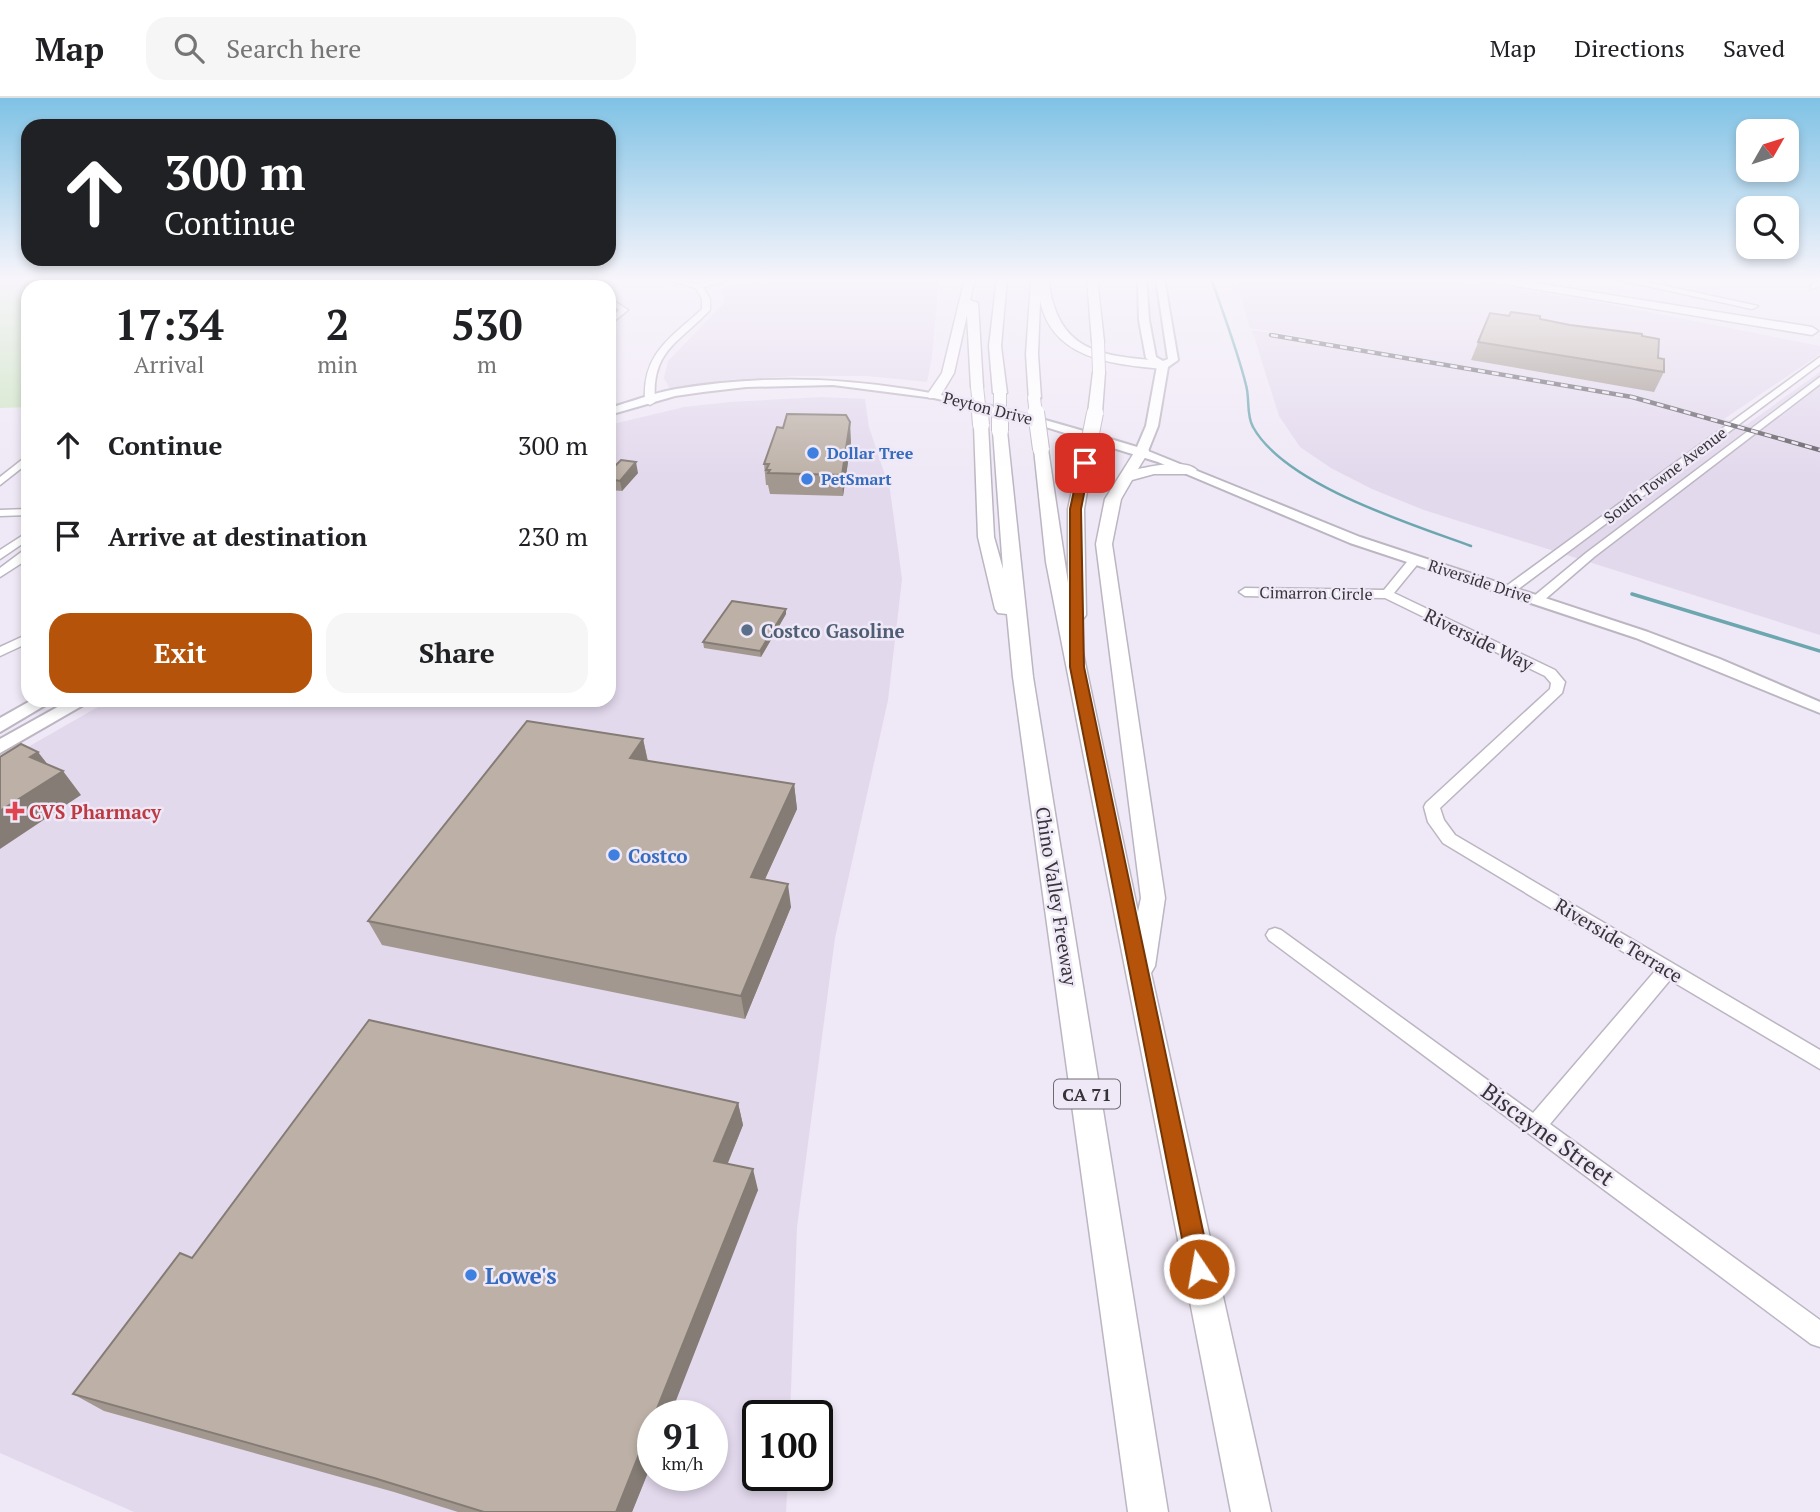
<!DOCTYPE html>
<html lang="en">
<head>
<meta charset="utf-8">
<style>
  body { margin:0; font-family:"PT Serif",serif; background:#f6f6f6; color:#202124; height:100vh; display:flex; flex-direction:column; font-size:26px; white-space:nowrap }
  * { box-sizing:border-box; margin:0 }
  p { font-size:23px; color:#757577 }
  .icon { flex:none; width:38px; height:38px; fill:none; stroke:currentColor; stroke-width:2; stroke-linecap:round; stroke-linejoin:round }
  .map { position:relative; flex:1; overflow:hidden }
  .sheet { position:absolute; left:21px; top:182px; width:595px; height:427px; display:flex; flex-direction:column; background:#fff; border-radius:21px; box-shadow:0 4px 10px #0003 }
  .sheet>* { flex:none }
  .hud { position:absolute; left:21px; top:21px; width:595px; height:147px; border-radius:21px; box-shadow:0 4px 10px #0003; background:#202124; color:#fff; overflow:hidden }
  .needle { width:46px; rotate:51deg }
  .tools { position:absolute; left:1736px; top:21px; display:grid; gap:14px }
  .tools a { display:grid; place-items:center; width:63px; height:63px; border-radius:14px; background:#fff; box-shadow:0 4px 10px #0003; font-size:35px }
  .speed { position:absolute; left:637px; top:1302px; display:flex; gap:14px; font-size:35px; font-weight:700; text-align:center }
  .speed>* { display:grid; place-content:center; width:91px; height:91px; border-radius:50%; background:#fff; box-shadow:0 4px 10px #0003; line-height:1 }
  .speed small { font-size:18px; font-weight:400 }
  .speed .limit { border:4px solid #111; border-radius:10px; background:#fff; color:#111 }
  .pin { position:absolute; display:grid; place-items:center; width:60px; height:60px; color:#fff; margin:-30px; border-radius:14px; box-shadow:0 4px 10px #0006 }
  .me { position:absolute; width:77px; margin:-38px; rotate:348deg; stroke-linejoin:round; filter:drop-shadow(0 0 5px #0008) }
  .turn { display:flex; align-items:center; gap:24px; height:147px; padding:0 28px; font-size:32px }
  .turn .icon { width:91px; height:91px; stroke-width:2.5 }
  .turn b { display:block; font-size:49px; line-height:60px }
  .eta { display:flex; justify-content:space-evenly; align-items:center; height:119px; text-align:center }
  .eta b { font-size:42px; font-weight:700; line-height:49px }
  .primary-button { display:flex; gap:14px; margin-top:auto; padding:14px 28px }
  .primary-button a { flex:1; height:80px; border-radius:21px; background:#b45309; color:#fff; font-size:28px; font-weight:700; line-height:80px; text-align:center }
  .primary-button a+a { background:#f6f6f6; color:#202124 }
  ul { padding:0; list-style:none }
  li { display:flex; align-items:center; gap:21px; height:91px; padding:0 28px }
  li div { flex:1 }
  li b { display:block; font-size:26px }
  li em { font-style:normal }
  header { display:flex; align-items:center; gap:42px; box-sizing:border-box; height:98px; padding:0 35px; background:#fff; border-bottom:2px solid #e0e0e0 }
  header strong { font-size:33px }
  nav { display:flex; gap:38px; margin-inline-start:auto; font-size:24px }
  .search { width:490px; height:63px; background:#f6f6f6; display:flex; align-items:center; gap:18px; box-sizing:border-box; padding:0 24px; border-radius:21px; color:#757577; font-size:26px }
  .map>svg:first-child { display:block }
</style>
</head>
<body>
<header>
<strong>Map</strong>
<div class="search"><svg class="icon" aria-label="search" viewBox="0 0 24 24"><circle cx="10" cy="10" r="6"/><path d="M15 15l6 6"/></svg>Search here</div>
<nav><a>Map</a><a>Directions</a><a>Saved</a></nav>
</header>
<div class="map">
<svg width="1820" height="1414" viewBox="0 0 1820 1414">
  <rect width="100%" height="100%" fill="#efe8f6"/>
  <path fill="#e3d9ed" fill-rule="evenodd" d="M762,180H939L932,259L927,284L867,278H796L725,282L670,291L664,280L668,263L725,204L721,192Z
    M1235,180H1453L1592,203L1820,248V256L1724,321L1746,327L1820,274V537L1424,412L1372,391L1331,370L1300,349L1279,318L1252,232L1433,262L1250,230Z
    M822,299L865,301L869,329L890,392L902,481L888,602L835,840L797,1129L790,1318H758V1377H788L786,1414H134L0,1355V665L110,602H609V327L684,309L730,304ZM653,1318H712V1377H653Z"/>
  <path fill="#cde5c2" d="M0,180H417L414,189H28V309L0,310Z"/>
  <g fill="none" stroke-linecap="round" stroke-linejoin="round">
    <path stroke="#6ca7af" stroke-width="2.5" d="M1211,180C1223,215 1237,251 1246,287C1250,301 1246,317 1253,329C1285,387 1411,426 1471,448"/>
    <path stroke="#6ca7af" stroke-width="3.5" d="M1632,496L1820,553"/>
    <defs>
      <path id="minor" d="M551,180H558L578,189L555,186Z
        M663,180L699,186L725,180H736L703,189L710,201V212C679,245 651,252 655,304L650,307L645,304C642,255 670,241 702,211V201L696,190Z
        M472,181L479,183L472,189H463Z
        M1820,183V188L1811,191V187Z
        M609,200L628,212L609,227V221L619,212L609,205Z
        M1820,259V266L1513,495H1505V489Z
        M1820,279V286L1594,459L1542,504H1534V498L1586,455Z
        M28,357V365L0,387V379Z
        M28,411V417L0,418V412Z
        M28,434V442L0,461V452Z
        M28,449V461L0,479V470Z
        M1415,458L1421,462L1394,495L1555,572L1565,584L1562,595L1440,710L1444,722L1455,737L1820,952V971L1670,882L1550,1026L1820,1222V1249L1811,1246L1269,842L1266,837L1269,832L1275,830L1281,832L1533,1015L1655,873L1443,745L1428,724L1424,709L1426,705L1550,591L1551,585L1545,578L1385,500L1245,498L1239,494L1245,490L1384,492L1411,459Z
        M28,536V545L0,558V549Z"/>
      <path id="major" d="M1138,180H1146L1149,222L1156,259L1163,263L1168,261L1156,180H1164L1178,262L1168,269L1158,328L1148,353L1360,439L1648,534L1720,561L1820,604V615L1636,540L1350,445L1158,364L1014,319L934,300L833,287L746,289L703,294L675,298L609,317V310C631,304 653,295 676,291C843,263 980,301 1137,349L1146,328L1157,268L1146,260L1139,222Z
        M32,602H54L0,634V620Z
        M70,602H92L0,655V641Z"/>
      <path id="highway" d="M965,180H975L970,202L978,205L983,289L977,293L971,289L967,217L954,275L939,300H929L927,297L942,275Z
        M997,180H1007L1001,248L1007,295L1000,299L993,295L989,248Z
        M1038,180H1048C1057,254 1099,258 1163,263L1169,267L1163,271C1113,266 1052,262 1040,202L1038,256L1041,300L1039,303H1029L1026,256L1031,184Z
        M1087,180H1097L1104,244L1098,248L1092,244Z
        M1481,180H1503L1812,229L1818,233L1812,237L1486,183Z
        M1611,180H1629L1758,208L1752,211Z
        M1099,270L1105,274L1102,315L1095,319L1088,315L1093,274Z
        M981,323L988,327L994,439L1003,471L993,333L1000,329L1007,333L1033,579L1168,1414H1128L1013,579L1007,516L998,515L995,511L978,439L974,327Z
        M1041,347L1048,351L1068,485V411L1078,365L1085,361L1092,365L1084,411L1086,517L1083,521L1076,522L1138,814L1141,800L1096,446L1105,401L1137,350H1147L1149,353L1138,371C1154,368 1185,361 1197,372L1190,376H1154L1132,382L1121,401L1112,446L1165,800L1155,868L1151,875L1271,1414H1231L1046,464L1034,351Z"/>
    </defs>
    <use href="#minor" stroke="#bcb5c2" stroke-width="3"/>
    <use href="#major" stroke="#bcb5c2" stroke-width="4"/>
    <use href="#highway" stroke="#bcb5c2" stroke-width="3"/>
    <use href="#minor" fill="#fff" fill-rule="evenodd"/>
    <use href="#major" fill="#fff" fill-rule="evenodd"/>
    <use href="#highway" fill="#fff" fill-rule="evenodd"/>
    <defs>
      <path id="rail" d="M1271,237L1632,299L1820,352"/>
    </defs>
    <use href="#rail" stroke="#635f66" stroke-width="4.5"/>
    <use href="#rail" stroke="#efe8f6" stroke-width="2.5" stroke-dasharray="7" stroke-linecap="butt"/>
    <defs>
      <path id="highway-bridge-far1" d="M1098,244L1099,274
        M977,289L980,316
        M1000,295V316
        M1034,300L1036,316"/>
      <path id="highway-bridge" d="M980,314L981,327
        M1000,314V333
        M1036,314L1041,351
        M1085,365L1095,315"/>
    </defs>
    <use href="#highway-bridge-far1" stroke="#bcb5c2" stroke-width="14" stroke-linecap="butt"/>
    <use href="#highway-bridge" stroke="#bcb5c2" stroke-width="18" stroke-linecap="butt"/>
    <use href="#highway-bridge-far1" stroke="#fff" stroke-width="12"/>
    <use href="#highway-bridge" stroke="#fff" stroke-width="16"/>
  </g>
  <path fill="#a39890" d="M1490,215L1540,221L1570,227L1642,238L1658,260L1664,274L1654,294L1471,262Z
    M851,344L843,398L770,396L768,387H766L764,366Z
    M609,374L638,375L622,393L609,392Z
    M786,511V516L761,559L704,550L703,544Z
    M643,641L648,663L794,686L797,711L765,781L791,809L745,921L382,847L368,823Z
    M738,1005L743,1027L728,1065L758,1092L653,1318V1362L632,1414H458L394,1394L104,1313L73,1296L192,1160Z"/>
  <path fill="#847c75" d="M850,324L851,344L843,398L842,377Z
    M636,364L638,375L622,393L620,383Z
    M786,511V516L761,559L760,553Z
    M643,641L648,665L630,660Z
    M38,654L56,677L63,673L81,697L0,751V713L30,659Z
    M794,686L797,711L755,803L751,779Z
    M788,786L791,809L745,921L741,898Z
    M738,1005L743,1027L720,1084L714,1063Z
    M753,1071L758,1092L670,1318H654Z
    M653,1321V1362L632,1414H616Z"/>
  <path fill="#bdb1a7" stroke="#847c75" stroke-width="2" d="M1511,214L1540,218V221L1570,227L1642,236V238L1659,241L1658,260L1664,261V274L1478,244L1490,215L1509,218Z
    M787,316L846,317L850,324L842,377L768,375L770,372H766L769,366H764L777,329L783,330Z
    M621,362L636,364L620,383L609,381V374Z
    M732,503L786,511L760,553L703,544Z
    M527,623L643,641L630,660L794,686L751,779L788,786L741,898L368,823Z
    M21,646L38,654L30,659L63,673L0,713V659Z
    M369,922L738,1005L714,1063L753,1071L654,1318H653V1321L616,1414H484L374,1380L73,1296L180,1155L192,1160Z"/>
  <linearGradient id="sky" x2="0" y2="1"><stop stop-color="#7fc2e5"/><stop offset="0.48" stop-color="#f8f5fb"/><stop offset="1" stop-color="#f8f5fb" stop-opacity="0"/></linearGradient>
  <rect width="1820" height="378" fill="url(#sky)"/>
  <path fill="#b45309" stroke="#753606" stroke-width="2" d="M1085,362L1090,365L1081,411L1084,569L1211,1171L1208,1179L1199,1183L1191,1179L1188,1171L1070,569V411L1080,365Z"/>
  <g fill="#3f7fe0" stroke="#efe8f6" stroke-width="2.5">
    <circle cx="813" cy="355" r="7"/>
    <circle cx="807" cy="381" r="7"/>
    <circle cx="614" cy="757" r="7"/>
    <circle cx="471" cy="1177" r="7"/>
  </g>
  <circle fill="#5c6f8a" stroke="#efe8f6" stroke-width="2.5" cx="747" cy="532" r="7"/>
  <path fill="#e0444e" stroke="#efe8f6" stroke-width="2.5" d="M11.5 702.5h7v7h7v7h-7v7h-7v-7h-7v-7h7z"/>
  <g text-anchor="middle" dominant-baseline="central" stroke-width="5" stroke-linejoin="round" paint-order="stroke">
    <g font-size="16" fill="#373439" stroke="#efe8f6">
      <text transform="translate(988 310) rotate(14)">Peyton Drive</text>
      <text transform="translate(1665 377) rotate(-37)">South Towne Avenue</text>
      <text transform="translate(1480 483) rotate(18)">Riverside Drive</text>
      <text transform="translate(1316 495) rotate(1)">Cimarron Circle</text>
    </g>
    <g font-size="16" font-weight="bold" fill="#366cbe" stroke="#efe8f6" text-anchor="start">
      <text x="827" y="355">Dollar Tree</text>
      <text x="821" y="381">PetSmart</text>
    </g>
    <rect fill="#efe8f6" stroke="#6e6a72" stroke-width="2" x="1054" y="981.5" width="66" height="29" rx="5"/>
    <g font-size="18" font-weight="bold" fill="#373439">
      <text x="1087" y="996">CA 71</text>
    </g>
    <g font-size="19" font-weight="bold" fill="#4e5e75" stroke="#efe8f6" text-anchor="start">
      <text x="761" y="532">Costco Gasoline</text>
    </g>
    <g font-size="19" fill="#373439" stroke="#efe8f6">
      <text transform="translate(1479 541) rotate(26)">Riverside Way</text>
      <text transform="translate(1057 798) rotate(81)">Chino Valley Freeway</text>
      <text transform="translate(1619 842) rotate(31)">Riverside Terrace</text>
    </g>
    <g font-size="19" font-weight="bold" fill="#be3a42" stroke="#efe8f6" text-anchor="start">
      <text x="29" y="713">CVS Pharmacy</text>
    </g>
    <g font-size="19" font-weight="bold" fill="#366cbe" stroke="#efe8f6" text-anchor="start">
      <text x="628" y="757">Costco</text>
    </g>
    <g font-size="23" fill="#373439" stroke="#efe8f6">
      <text transform="translate(1548 1036) rotate(36)">Biscayne Street</text>
    </g>
    <g font-size="23" font-weight="bold" fill="#366cbe" stroke="#efe8f6" text-anchor="start">
      <text x="485" y="1177">Lowe's</text>
    </g>
  </g>
</svg>
<div class="tools">
<a><svg class="needle" viewBox="-14 -14 28 28"><path d="M0-13l5 13h-10z" fill="#e53935"/><path d="M0 13l5-13h-10z" fill="#757577"/></svg></a>
<a><svg class="icon" aria-label="search" viewBox="0 0 24 24"><circle cx="10" cy="10" r="6"/><path d="M15 15l6 6"/></svg></a>
</div>
<div class="speed"><div>91<small>km/h</small></div><div class="limit">100</div></div>
<div class="pin" style="left:1085px;top:365px;background:#d93025"><svg class="icon" aria-label="arrive" viewBox="0 0 24 24"><path d="M6 21V4h12l-3 4 3 4H6"/></svg></div>
<svg class="me" style="left:1199px;top:1171px" viewBox="-20 -20 40 40"><circle r="17" fill="#b45309" stroke="#fff" stroke-width="3"/><path d="M0-11L8 9 0 5-8 9z" fill="#fff"/></svg>
<div class="hud">
<div class="turn"><svg class="icon" aria-label="ahead" viewBox="0 0 24 24"><path d="M12 20V5M6 11l6-6 6 6"/></svg><div><b>300 m</b>Continue</div></div>
</div>
<section class="sheet">
<div class="eta">
<div><b>17:34</b><p>Arrival</p></div>
<div><b>2</b><p>min</p></div>
<div><b>530</b><p>m</p></div>
</div>
<ul>
<li><svg class="icon" aria-label="ahead" viewBox="0 0 24 24"><path d="M12 20V5M6 11l6-6 6 6"/></svg><div><b>Continue</b></div><em>300 m</em></li>
<li><svg class="icon" aria-label="arrive" viewBox="0 0 24 24"><path d="M6 21V4h12l-3 4 3 4H6"/></svg><div><b>Arrive at destination</b></div><em>230 m</em></li>
</ul>
<div class="primary-button"><a>Exit</a><a>Share</a></div>
</section>
</div>
</body>
</html>
